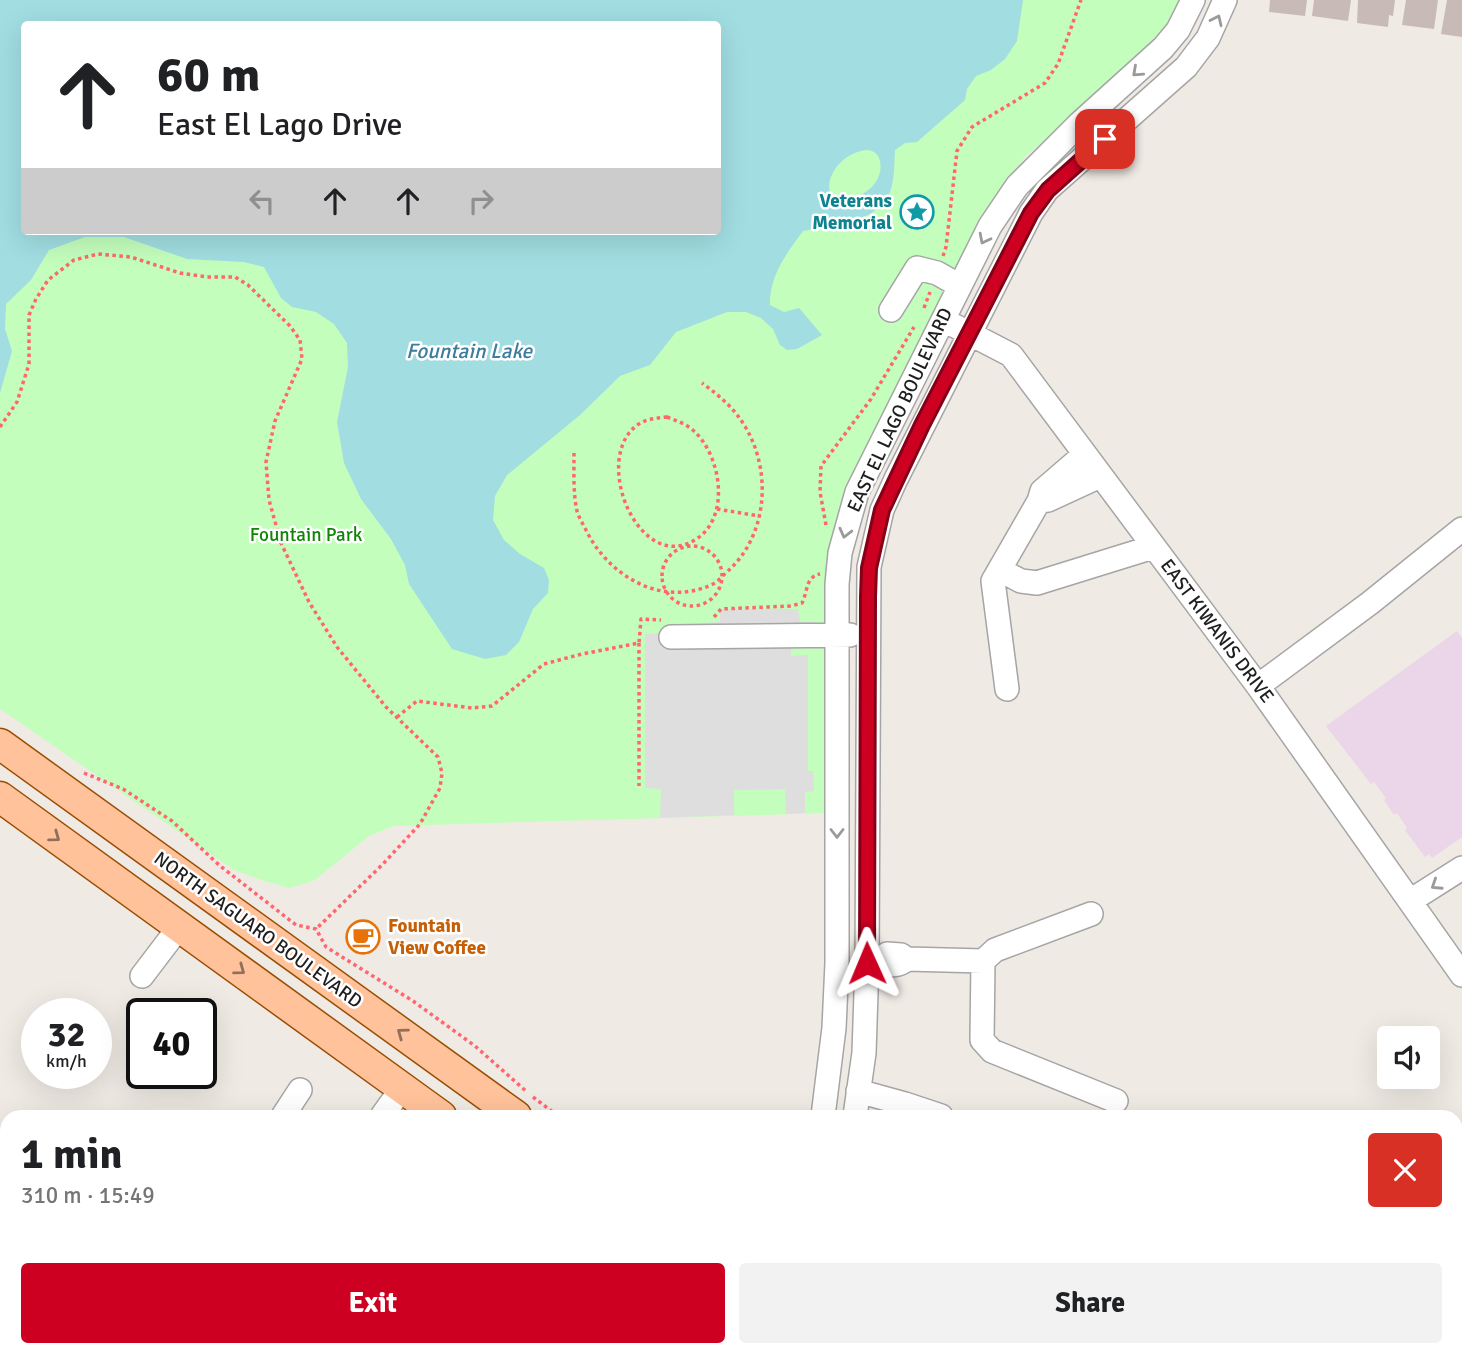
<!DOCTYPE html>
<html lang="en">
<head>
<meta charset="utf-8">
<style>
  body { margin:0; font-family:Signika,sans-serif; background:#f2f2f2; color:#202124; height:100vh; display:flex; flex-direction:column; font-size:26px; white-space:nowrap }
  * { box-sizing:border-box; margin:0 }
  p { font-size:23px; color:#757577 }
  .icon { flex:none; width:38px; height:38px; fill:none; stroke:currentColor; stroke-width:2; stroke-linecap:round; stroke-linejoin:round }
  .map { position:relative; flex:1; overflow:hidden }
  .sheet { position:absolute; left:0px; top:1110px; width:1463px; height:247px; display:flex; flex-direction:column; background:#fff; border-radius:21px 21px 0 0; box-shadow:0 7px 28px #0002 }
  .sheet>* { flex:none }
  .hud { position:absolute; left:21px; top:21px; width:700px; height:214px; border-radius:7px; box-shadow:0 7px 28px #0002; background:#fff; color:#202124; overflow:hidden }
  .controls { position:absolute; left:1377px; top:1026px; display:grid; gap:14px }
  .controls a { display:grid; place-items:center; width:63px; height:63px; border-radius:7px; background:#fff; box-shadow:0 7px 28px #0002; font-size:35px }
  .speed { position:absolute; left:21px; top:998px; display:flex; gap:14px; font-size:35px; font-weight:700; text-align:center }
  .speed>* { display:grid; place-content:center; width:91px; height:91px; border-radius:50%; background:#fff; box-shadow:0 7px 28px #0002; line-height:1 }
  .speed small { font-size:18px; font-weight:400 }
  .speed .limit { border:4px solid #111; border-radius:10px; background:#fff; color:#111 }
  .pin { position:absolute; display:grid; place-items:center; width:60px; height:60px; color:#fff; margin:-30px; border-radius:14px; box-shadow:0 4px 10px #0006 }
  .me { position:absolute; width:77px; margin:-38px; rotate:359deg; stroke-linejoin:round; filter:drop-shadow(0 0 5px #0008) }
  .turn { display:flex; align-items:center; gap:24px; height:147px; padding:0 21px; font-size:32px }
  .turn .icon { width:91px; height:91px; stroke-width:2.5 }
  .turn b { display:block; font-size:49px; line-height:60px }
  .lanes { display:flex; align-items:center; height:66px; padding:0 21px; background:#0003; justify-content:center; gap:35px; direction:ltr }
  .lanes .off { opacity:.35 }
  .round { display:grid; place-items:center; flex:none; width:74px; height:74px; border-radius:7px; background:#f2f2f2 }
  .summary { display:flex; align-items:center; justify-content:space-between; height:119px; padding:0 21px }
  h1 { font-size:42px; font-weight:800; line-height:52px }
  .primary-button { display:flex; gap:14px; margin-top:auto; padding:14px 21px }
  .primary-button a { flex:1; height:80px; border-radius:7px; background:#cd0022; color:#fff; font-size:28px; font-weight:800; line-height:80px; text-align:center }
  .primary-button a+a { background:#f2f2f2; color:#202124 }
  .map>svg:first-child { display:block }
</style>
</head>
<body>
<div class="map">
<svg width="1462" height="1356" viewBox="0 0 1462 1356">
  <rect width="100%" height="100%" fill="#f0eae4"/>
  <path fill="#ead5e9" d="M1457,631L1462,638V837L1432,858L1429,854L1425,857L1405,830L1407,828L1397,813L1394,815L1384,800L1386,798L1374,782L1371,784L1326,726Z"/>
  <path fill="#c3febd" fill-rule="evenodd" d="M0,0H1182L1168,24L1147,50L1025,157L984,217L839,518L827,813L394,826L369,836L315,880L290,888L264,881L234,870L0,709ZM24,24H718V231H24Z"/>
  <path fill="#dedede" d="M751,609H798L800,622H813V644L791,647V656L808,655V771H813L814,791L805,792V813L786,814L785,789L734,790V815L660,818L661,789L645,788V634L658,633L667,625L720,622V610Z"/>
  <path fill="#a1dde1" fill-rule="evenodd" d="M0,0H1023L1017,41L1005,59L991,70L976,76L967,89L965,100L917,142L905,143L895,150C894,164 895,186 887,198C870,224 831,226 803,231C787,253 769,276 770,305L784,312L799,308L822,335L797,349L787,350L780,345L773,329L761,318L746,312H727L676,332L650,365L620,376L580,415L507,475L495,496L493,520L504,540L520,554L544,568L549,580L548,593L533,609L519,642L506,655L485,659L452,649L409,584L405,565L391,539L361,499L344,463L337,422L348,367L347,343L334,324L316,312L292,307L281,298L264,267L244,262L187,259L124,237H85L49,250L31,280L6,304L5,329L12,351L0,393ZM24,24H718V231H24ZM866,150C883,150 884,171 875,183C870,191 857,198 847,200C817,206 826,156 866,150Z"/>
  <path fill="#c8bbb7" d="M1270,0H1307L1305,16L1269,12Z
    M1314,0H1351L1348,21L1312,16Z
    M1358,0H1395L1393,16L1389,15L1388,27L1357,23Z
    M1406,0H1438L1434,29L1402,25Z
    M1447,0H1462V37L1441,34Z"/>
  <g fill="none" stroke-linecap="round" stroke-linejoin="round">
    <defs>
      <path id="minor" d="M891,310L917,268L937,273L960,286
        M955,326L1011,355L1258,686L1462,975
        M1039,501L1048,500L1100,476
        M1000,570L1021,581L1037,583L1153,547
        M671,637L850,635
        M1258,686L1370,603L1462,529
        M1007,689L993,581L1039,501L1042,491L1085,454
        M1410,901L1462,868
        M907,959L983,961L995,950L1091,914
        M983,961L982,1040L992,1051L1116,1101
        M867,963L880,960L887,954L901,955L907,959C899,966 889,967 880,960
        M142,976L180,926
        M858,1091L905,1104L901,1116
        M905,1104L941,1116
        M283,1116L300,1090
        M382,1116L402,1088
        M823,1116L834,1028L837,963V584L840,553L857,492L990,226L1017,186L1080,123L1163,48L1178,30L1193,0
        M855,1116L864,1053L867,963L869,567L882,510L896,479L1031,213L1047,190L1186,67L1208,38L1225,0
        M1456,1258L1462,1243
        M497,1349L498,1356
        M1223,1349L1244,1356
        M208,1356L213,1349
        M410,1356V1349
        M757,1356L760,1349
        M1386,1356L1387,1349
        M1418,1356L1420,1349"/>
      <path id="major" d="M0,744L516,1116
        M0,797L441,1116
        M892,1349L912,1356
        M1012,1349L1031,1356"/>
    </defs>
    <use href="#minor" stroke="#a5a5a5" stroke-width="26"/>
    <use href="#major" stroke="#994d00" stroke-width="33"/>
    <path stroke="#ff6670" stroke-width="3.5" stroke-dasharray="3.5 3.5" stroke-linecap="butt" d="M943,256L946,247L957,151L972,127L1045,83L1058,64L1081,0
      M924,308L930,292
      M667,417C677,421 687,424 695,432C721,457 730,515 698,538C641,578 591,462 636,426C645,419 656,418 667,417Z
      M0,427L17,402L29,364V315L36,299L48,280L74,260L98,254L131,257L180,273L207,277H235L248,285L290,326L300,340L302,359L275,421L266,462L269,500L281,543L309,602L337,647L386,707L438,757L442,773L440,788L420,824L382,865L316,929
      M574,453C574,472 573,493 577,511C579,518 583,524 586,530C609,577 663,608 713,584C719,581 724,574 729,570C767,535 772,473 746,428C735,409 720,396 702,383
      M717,509L759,516
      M826,525L820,492L821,466L871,399L914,327
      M662 576a30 30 0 1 1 60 0a30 30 0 1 1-60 0Z
      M714,617L721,609L791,606L802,603C808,592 805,577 820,574
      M639,643V786
      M397,717L417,701L472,708L492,706L544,664L582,654L639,643L641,619L661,620
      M84,773L123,789L172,821L219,865L296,925L316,929L326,947L413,1001L475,1046L527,1092
      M533,1097L558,1116"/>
    <use href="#minor" stroke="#fff" stroke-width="23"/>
    <use href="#major" stroke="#ffc29a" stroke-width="30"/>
  </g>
  <defs><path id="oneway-chevron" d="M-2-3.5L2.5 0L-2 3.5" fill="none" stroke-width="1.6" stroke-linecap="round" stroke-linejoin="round" transform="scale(1.75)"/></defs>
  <g stroke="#9a9a9a">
    <use href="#oneway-chevron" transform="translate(1217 20) rotate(-65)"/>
    <use href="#oneway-chevron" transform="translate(1137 72) rotate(138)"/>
    <use href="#oneway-chevron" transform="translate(984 239) rotate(117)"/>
    <use href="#oneway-chevron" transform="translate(845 533) rotate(104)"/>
    <use href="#oneway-chevron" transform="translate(837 833) rotate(90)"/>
    <use href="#oneway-chevron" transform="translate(1436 885) rotate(147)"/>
  </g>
  <g stroke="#8e705c">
    <use href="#oneway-chevron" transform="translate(55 837) rotate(36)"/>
    <use href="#oneway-chevron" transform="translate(240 970) rotate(36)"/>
    <use href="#oneway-chevron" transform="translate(402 1033) rotate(-144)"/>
  </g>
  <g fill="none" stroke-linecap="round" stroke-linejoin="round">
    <defs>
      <path id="route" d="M867,963L868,597L869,568L882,510L922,425L1031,213L1048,190L1105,139"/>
    </defs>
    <use href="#route" stroke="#850016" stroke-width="18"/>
    <use href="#route" stroke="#cd0022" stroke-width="12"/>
  </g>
  <defs>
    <symbol id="sight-ring" viewBox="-11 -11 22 22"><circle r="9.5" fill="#fff" stroke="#0f9aa8" stroke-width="1.5"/><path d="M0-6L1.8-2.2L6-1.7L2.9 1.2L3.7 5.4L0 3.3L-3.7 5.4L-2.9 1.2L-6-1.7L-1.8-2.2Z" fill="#0f9aa8"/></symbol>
    <symbol id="cafe-ring" viewBox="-11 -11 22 22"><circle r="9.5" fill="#fff" stroke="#e8710a" stroke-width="1.5"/><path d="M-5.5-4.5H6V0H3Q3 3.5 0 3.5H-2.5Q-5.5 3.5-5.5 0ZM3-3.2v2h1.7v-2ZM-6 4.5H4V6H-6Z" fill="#e8710a"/></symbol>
  </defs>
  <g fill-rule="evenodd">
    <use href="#sight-ring" x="898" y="193" width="38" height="38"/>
    <use href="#cafe-ring" x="344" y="918" width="38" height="38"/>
  </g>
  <g text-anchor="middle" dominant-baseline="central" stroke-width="5" stroke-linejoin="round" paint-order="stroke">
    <g font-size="19" font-weight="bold" fill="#0d838f" stroke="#fff" text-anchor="end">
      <text x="892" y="201">Veterans<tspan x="892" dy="22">Memorial</tspan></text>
    </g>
    <g font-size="19" fill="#1e1e1e" stroke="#fff">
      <text transform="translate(900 410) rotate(-65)">EAST EL LAGO BOULEVARD</text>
      <text transform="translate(1217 631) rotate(53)">EAST KIWANIS DRIVE</text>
      <text transform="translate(258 930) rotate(36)">NORTH SAGUARO BOULEVARD</text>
    </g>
    <g font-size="19" fill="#0e8603" stroke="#fff">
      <text x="306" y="535">Fountain Park</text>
    </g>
    <g font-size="19" font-weight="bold" fill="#c56008" stroke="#fff" text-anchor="start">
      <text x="388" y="926">Fountain<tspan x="388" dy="22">View Coffee</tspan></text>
    </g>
    <g font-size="21" font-style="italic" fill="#3c7d9d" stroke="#fff">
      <text x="469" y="351">Fountain Lake</text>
    </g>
  </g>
</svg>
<div class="controls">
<a><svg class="icon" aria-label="sound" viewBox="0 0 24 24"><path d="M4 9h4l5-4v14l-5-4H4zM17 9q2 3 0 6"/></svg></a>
</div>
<div class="speed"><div>32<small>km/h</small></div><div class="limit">40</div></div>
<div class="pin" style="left:1105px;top:139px;background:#d93025"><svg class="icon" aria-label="arrive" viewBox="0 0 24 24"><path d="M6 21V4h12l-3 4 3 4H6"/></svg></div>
<svg class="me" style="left:867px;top:963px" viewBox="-20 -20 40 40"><path d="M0-17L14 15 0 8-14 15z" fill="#cd0022" stroke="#fff" stroke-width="4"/></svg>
<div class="hud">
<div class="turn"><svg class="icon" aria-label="ahead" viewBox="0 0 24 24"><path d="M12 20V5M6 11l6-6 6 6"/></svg><div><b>60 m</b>East El Lago Drive</div></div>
<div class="lanes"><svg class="icon off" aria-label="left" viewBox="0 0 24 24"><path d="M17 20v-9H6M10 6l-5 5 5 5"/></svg><svg class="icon" aria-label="ahead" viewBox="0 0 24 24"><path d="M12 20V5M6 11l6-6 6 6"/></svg><svg class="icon" aria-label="ahead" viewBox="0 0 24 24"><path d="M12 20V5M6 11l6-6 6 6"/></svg><svg class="icon off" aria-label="right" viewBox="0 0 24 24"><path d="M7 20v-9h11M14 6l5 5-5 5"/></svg></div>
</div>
<section class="sheet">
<div class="summary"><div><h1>1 min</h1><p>310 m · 15:49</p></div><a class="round" style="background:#d93025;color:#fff"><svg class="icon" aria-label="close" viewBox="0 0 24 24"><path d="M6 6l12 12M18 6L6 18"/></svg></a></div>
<div class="primary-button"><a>Exit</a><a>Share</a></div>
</section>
</div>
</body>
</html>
